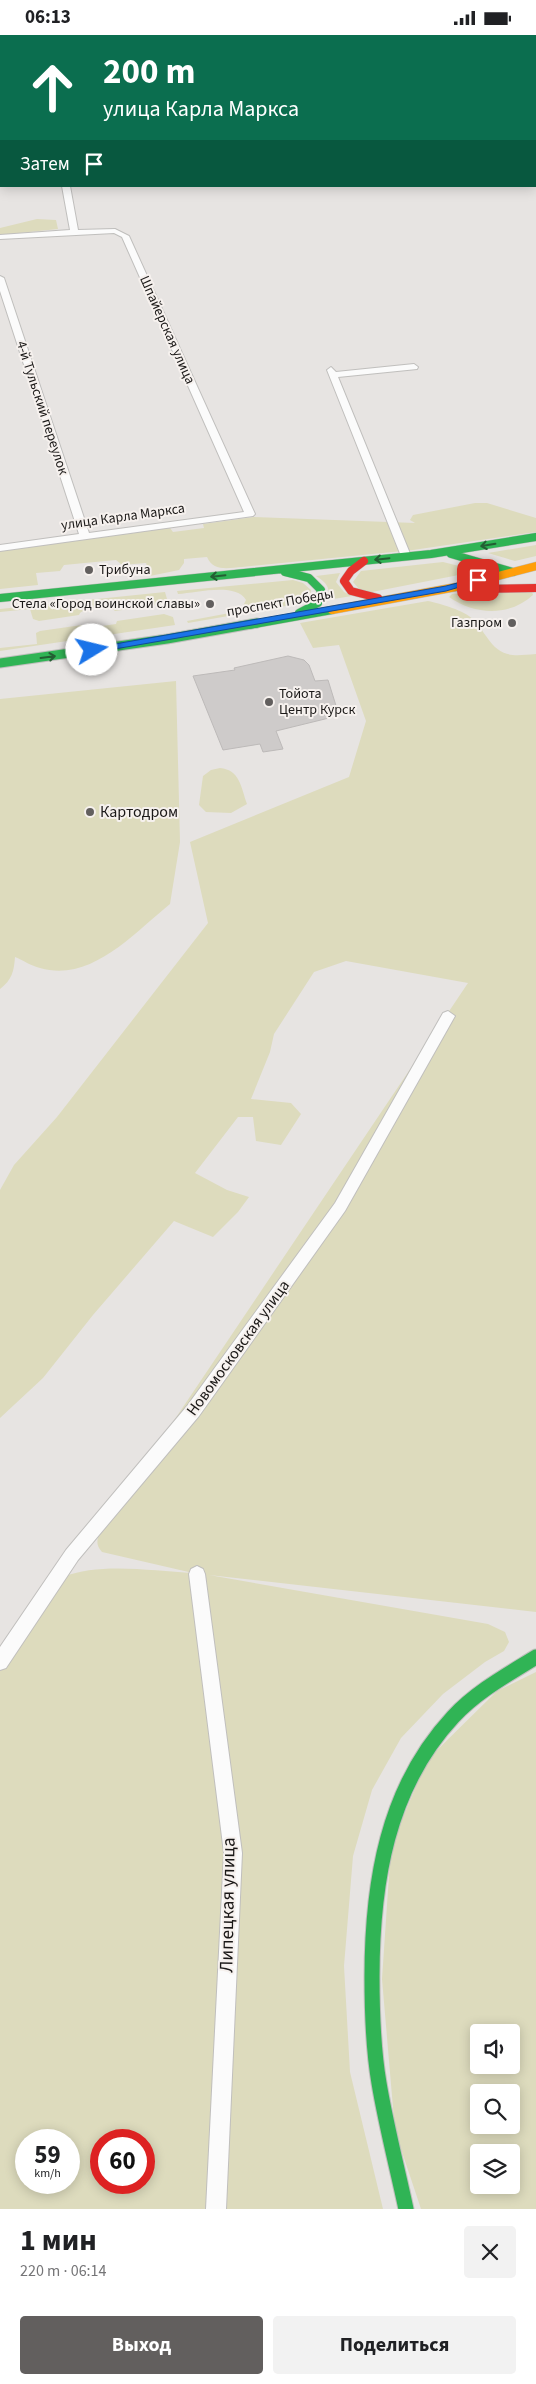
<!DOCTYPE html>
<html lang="ru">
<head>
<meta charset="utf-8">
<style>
  body { margin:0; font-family:"Source Sans 3",sans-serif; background:#f2f2f2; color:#202124; height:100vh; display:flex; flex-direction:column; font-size:19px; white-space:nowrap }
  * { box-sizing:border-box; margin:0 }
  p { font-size:16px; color:#757577 }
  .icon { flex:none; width:28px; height:28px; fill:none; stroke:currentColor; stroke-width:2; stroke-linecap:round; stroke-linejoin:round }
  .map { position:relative; height:2174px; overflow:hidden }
  .side { display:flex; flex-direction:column; background:#fff; flex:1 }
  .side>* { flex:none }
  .hud { position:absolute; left:0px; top:0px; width:536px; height:152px; box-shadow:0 2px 12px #0003; background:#0b6e4f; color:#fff; overflow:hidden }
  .buttons { position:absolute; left:470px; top:1989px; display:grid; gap:10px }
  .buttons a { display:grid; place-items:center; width:50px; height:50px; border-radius:5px; background:#fff; box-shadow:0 2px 12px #0003; font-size:25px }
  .speed { position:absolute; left:15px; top:2094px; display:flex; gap:10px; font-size:25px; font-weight:700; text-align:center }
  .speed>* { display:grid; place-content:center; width:65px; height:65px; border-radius:50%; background:#fff; box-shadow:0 2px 12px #0003; line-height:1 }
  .speed small { font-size:12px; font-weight:400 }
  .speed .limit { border:8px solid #d22; background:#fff; color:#111 }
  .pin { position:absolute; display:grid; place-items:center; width:42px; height:42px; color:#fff; margin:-21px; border-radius:10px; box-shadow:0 2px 8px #0006 }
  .me { position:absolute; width:55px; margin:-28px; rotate:81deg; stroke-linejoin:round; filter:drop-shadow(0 0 4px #0008) }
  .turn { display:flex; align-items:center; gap:18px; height:105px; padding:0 20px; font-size:22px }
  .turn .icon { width:65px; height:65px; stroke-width:2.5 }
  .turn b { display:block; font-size:35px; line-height:42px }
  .then { display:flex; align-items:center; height:48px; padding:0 20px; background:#0003; gap:10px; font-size:19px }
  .round { display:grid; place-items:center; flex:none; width:52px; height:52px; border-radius:5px; background:#f2f2f2 }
  .overview { display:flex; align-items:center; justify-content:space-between; height:85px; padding:0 20px }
  h1 { font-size:30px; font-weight:700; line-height:38px }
  .action { display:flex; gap:10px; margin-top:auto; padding:10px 20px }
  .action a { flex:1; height:58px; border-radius:5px; background:#625f5e; color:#fff; font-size:20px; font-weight:700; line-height:58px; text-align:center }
  .action a+a { background:#f2f2f2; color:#202124 }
  .status { display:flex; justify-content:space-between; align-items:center; height:35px; padding:0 25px; background:#fff; direction:ltr }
  .status svg { height:14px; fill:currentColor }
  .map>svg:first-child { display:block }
</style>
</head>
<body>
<div class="status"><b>06:13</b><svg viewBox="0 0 49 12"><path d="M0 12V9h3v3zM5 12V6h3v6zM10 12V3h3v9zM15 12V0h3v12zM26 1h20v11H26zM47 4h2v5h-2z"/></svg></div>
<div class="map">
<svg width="536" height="2174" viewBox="0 0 536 2174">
  <rect width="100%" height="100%" fill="#e7e4e2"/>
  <path fill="#dddbbd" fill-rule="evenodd" d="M37,184L56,185L58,194L0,200V193Z
    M475,468H487L536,483V497L413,515L242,532C229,533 213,537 207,522L184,524V528L179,535L150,541L146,528L122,530L116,525L64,530L60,536L36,538L38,550L0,554V515L170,493L173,497L204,493L203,489L254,482L415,488L410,485L413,480Z
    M536,510V521L515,526L488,518Z
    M443,527L479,536L367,558L359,554L353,547L361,536Z
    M340,538L336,547L344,557L352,561L327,565C332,554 326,547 316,541Z
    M293,545L303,548L311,555L310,561L303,568L188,588L187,586L235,577L242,573L246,565C236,547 196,558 178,559L177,556Z
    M165,557L167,564H169L165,569L115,576C108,569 87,572 80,578L79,580L39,586L33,584L30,574L0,577V574Z
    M480,557H532L533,560C509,582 475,580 449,562L452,559Z
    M428,566C441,569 464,575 474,585C479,589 482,596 486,601C501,623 511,621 536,619V1577L209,1540L488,1589L505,1597L509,1607L504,1616L485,1627L443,1659L401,1703L372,1755L353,1821L344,1931L350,2037L383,2174H0V1633L63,1542C100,1527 152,1536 193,1538L102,1517C95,1509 97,1504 101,1494L468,948L346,926L314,937L274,999L270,1017L251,1064L291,1068L301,1079L281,1110L256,1106L253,1082H238L195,1138L227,1155L249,1162L238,1177L213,1202L174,1186L93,1280L43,1343L0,1383V1155L14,1130L57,1082L208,888L190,807L349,742L366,686L339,610L313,613L300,588ZM26,2105H69V2148H26ZM101,2105H144V2148H101Z
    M164,579L173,582L175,590L0,616V613L37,609L36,598L40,596L82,590L88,593L116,589L117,586Z
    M176,646L180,807L170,869C134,898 91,948 40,933C31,931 23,925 15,922C14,936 12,945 0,954V664Z
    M220,733C240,735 241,752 247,769L231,778L206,777L199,770L203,741L211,735Z
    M536,1637V2174H421L395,2096L382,1944L391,1811L427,1725L497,1656ZM479,1998H511V2030H479ZM479,2058H511V2090H479ZM479,2118H511V2150H479Z"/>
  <path fill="#cecbca" stroke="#bdbab9" d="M288,621L304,625L309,630L315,646L328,645L337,674L329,683L276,696L283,714L263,717L260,709L223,715L193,641L235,635L234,633Z"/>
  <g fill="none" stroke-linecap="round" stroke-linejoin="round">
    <defs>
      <path id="street" d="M46,0H52V1H46Z
        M332,0H338V1H332Z
        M482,0H489V1H483Z
        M0,2H1V6H0Z
        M535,24H536V28H535Z
        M0,47H1V51H0Z
        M0,94H1V98H0Z
        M0,146H1V150H0Z
        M62,151H70L78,195L115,194L129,201L255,479L253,481L0,516V510L79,499L0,256V241L4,243L89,498L244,477L122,202L114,198L0,204V200L70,195Z
        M414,329L418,332L417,334L338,342L411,521L406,524L401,521L327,335L331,332L336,337Z
        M448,976L455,981L345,1176L199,1381L78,1525L6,1633L0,1635V1612L66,1515L187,1371L335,1168L443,978Z
        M197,1531L203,1534L205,1539L242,1818L226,2174H206L224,1818L189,1539L191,1534Z"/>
      <path id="fast-far2" d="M451,519L513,537
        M285,537L309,543L321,555L318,568L299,578
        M0,563L431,519L536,502
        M249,590L332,575"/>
      <path id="fast-far1" d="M0,628L167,604L257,588"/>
      <path id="fast" d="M406,2174C397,2132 386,2090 379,2048C373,2013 372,1978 372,1942C372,1848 387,1753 453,1682C476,1657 507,1640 536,1622"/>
      <path id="slow" d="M332,575L456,552L536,531"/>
      <path id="jam" d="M364,526L351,536L344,546L351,556L378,563
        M476,554L536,553"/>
    </defs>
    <use href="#street" stroke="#c0bfbd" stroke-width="2"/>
    <use href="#fast-far2" stroke="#c0bfbd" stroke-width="9"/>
    <use href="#fast-far1" stroke="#c0bfbd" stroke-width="11"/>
    <use href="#fast" stroke="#c0bfbd" stroke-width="17"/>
    <use href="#slow" stroke="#c0bfbd" stroke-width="9"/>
    <use href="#jam" stroke="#c0bfbd" stroke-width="9"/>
    <use href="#street" fill="#fbfbfb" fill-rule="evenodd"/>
    <use href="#fast-far2" stroke="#30b455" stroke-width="8"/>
    <use href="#fast-far1" stroke="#30b455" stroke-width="9"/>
    <use href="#fast" stroke="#30b455" stroke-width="15"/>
    <use href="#slow" stroke="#ff9f0a" stroke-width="8"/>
    <use href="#jam" stroke="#e5322d" stroke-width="8"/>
  </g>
  <defs><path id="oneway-shaft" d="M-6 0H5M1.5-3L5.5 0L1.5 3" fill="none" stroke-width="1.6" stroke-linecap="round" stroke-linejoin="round" transform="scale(1.25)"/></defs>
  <g stroke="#245e33">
    <use href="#oneway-shaft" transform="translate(488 510) rotate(171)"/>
    <use href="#oneway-shaft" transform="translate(382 524) rotate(174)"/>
    <use href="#oneway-shaft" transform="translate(218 541) rotate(174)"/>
    <use href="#oneway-shaft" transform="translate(48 622) rotate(-7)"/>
  </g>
  <path fill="#1a73e8" stroke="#114b97" d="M476,543L483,545L446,556L92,618L88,615L92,613L446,551Z"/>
  <g fill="#625f5e" stroke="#f6f1ee" stroke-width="2">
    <circle cx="89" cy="535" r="5"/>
    <circle cx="210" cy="569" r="5"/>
    <circle cx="512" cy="588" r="5"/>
    <circle cx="269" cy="667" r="5"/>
    <circle cx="90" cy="777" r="5"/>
  </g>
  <g text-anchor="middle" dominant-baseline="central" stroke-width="4" stroke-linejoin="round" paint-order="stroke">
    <g font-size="14" fill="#1a1817" stroke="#f6f1ee">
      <text transform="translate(167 295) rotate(66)">Шпайерская улица</text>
      <text transform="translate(42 373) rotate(72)">4-й Тульский переулок</text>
      <text transform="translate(123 482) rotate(-8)">улица Карла Маркса</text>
      <text transform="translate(280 568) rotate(-10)">проспект Победы</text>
    </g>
    <g font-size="14" fill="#1a1817" stroke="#f6f1ee" text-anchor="start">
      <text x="99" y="535">Трибуна</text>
      <text x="200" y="569" text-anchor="end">Стела «Город воинской славы»</text>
      <text x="502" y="588" text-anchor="end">Газпром</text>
      <text x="279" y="659">Тойота<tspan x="279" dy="16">Центр Курск</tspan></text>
    </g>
    <g font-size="16" fill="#1a1817" stroke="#f6f1ee" text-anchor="start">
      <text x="100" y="777">Картодром</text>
    </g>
    <g font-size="16" fill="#1a1817" stroke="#f6f1ee">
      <text transform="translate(238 1313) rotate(-54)">Новомосковская улица</text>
    </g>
    <g font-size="19" fill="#1a1817" stroke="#f6f1ee">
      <text transform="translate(228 1870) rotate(-89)">Липецкая улица</text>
    </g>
  </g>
</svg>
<div class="buttons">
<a><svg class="icon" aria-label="sound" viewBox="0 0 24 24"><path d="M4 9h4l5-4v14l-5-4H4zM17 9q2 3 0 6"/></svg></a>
<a><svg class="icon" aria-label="search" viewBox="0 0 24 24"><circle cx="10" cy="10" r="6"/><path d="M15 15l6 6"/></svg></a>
<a><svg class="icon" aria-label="layers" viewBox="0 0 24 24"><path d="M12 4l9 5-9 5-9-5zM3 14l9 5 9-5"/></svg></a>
</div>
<div class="speed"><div>59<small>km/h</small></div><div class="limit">60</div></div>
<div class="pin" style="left:478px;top:545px;background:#d93025"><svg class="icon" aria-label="arrive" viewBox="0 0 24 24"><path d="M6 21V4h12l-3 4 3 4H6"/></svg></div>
<svg class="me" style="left:92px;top:615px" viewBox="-20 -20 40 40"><circle r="19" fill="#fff"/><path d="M0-13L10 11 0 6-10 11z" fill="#1a73e8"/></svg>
<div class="hud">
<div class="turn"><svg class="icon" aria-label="ahead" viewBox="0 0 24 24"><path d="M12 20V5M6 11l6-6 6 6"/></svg><div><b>200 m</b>улица Карла Маркса</div></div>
<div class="then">Затем<svg class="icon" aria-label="arrive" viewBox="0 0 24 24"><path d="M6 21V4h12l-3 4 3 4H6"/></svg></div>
</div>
</div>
<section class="side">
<div class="overview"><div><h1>1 мин</h1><p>220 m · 06:14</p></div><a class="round"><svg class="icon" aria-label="close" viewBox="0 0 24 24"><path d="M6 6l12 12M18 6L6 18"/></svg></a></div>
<div class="action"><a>Выход</a><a>Поделиться</a></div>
</section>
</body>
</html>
